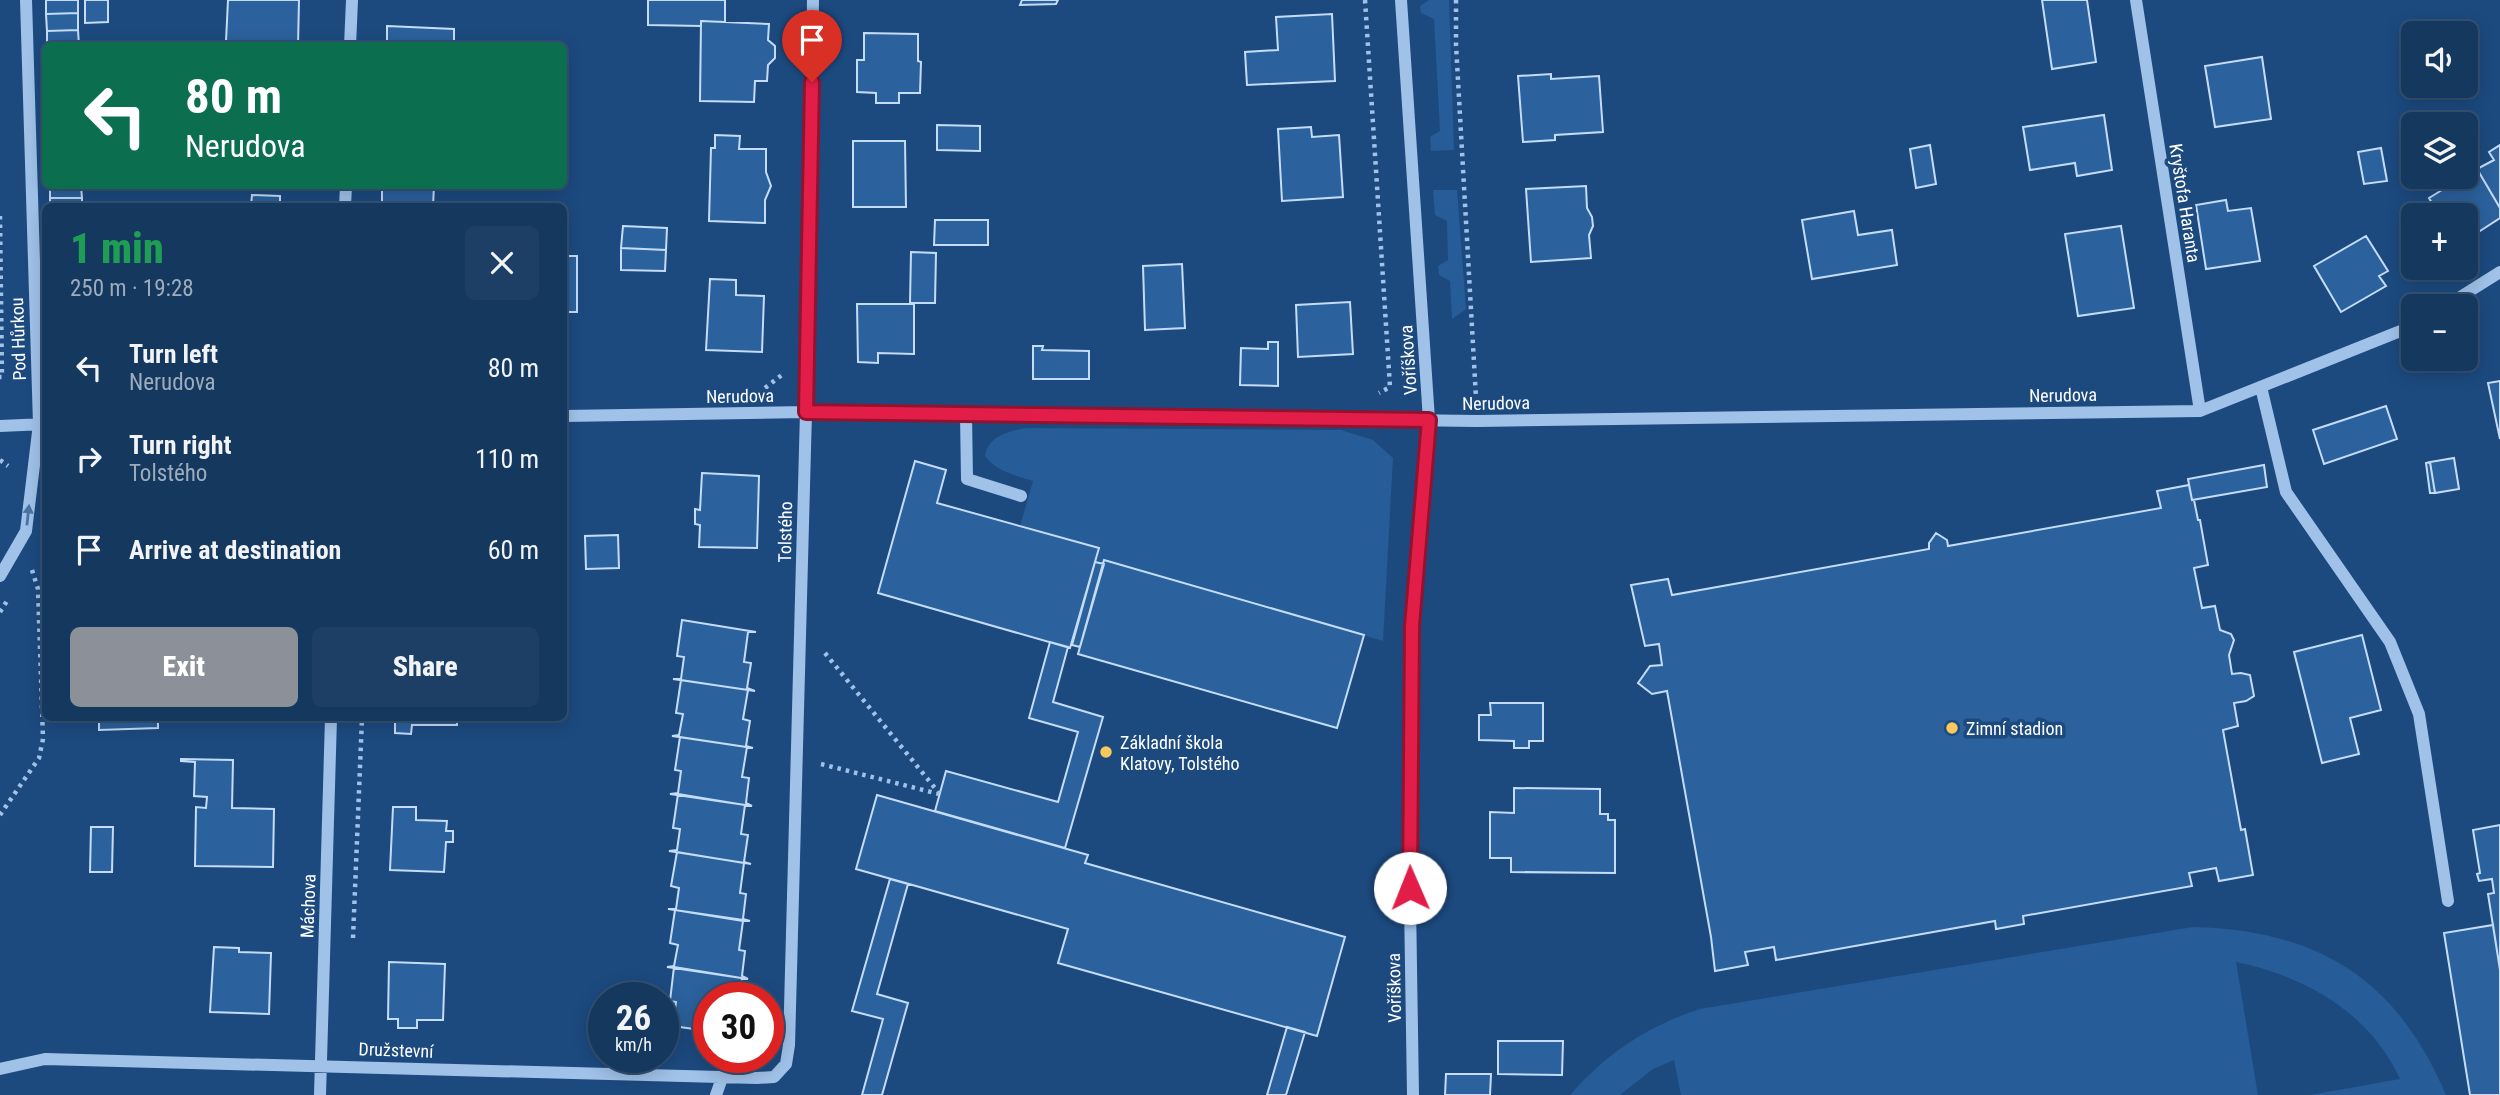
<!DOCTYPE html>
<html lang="en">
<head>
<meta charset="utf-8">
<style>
  body { margin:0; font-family:"Roboto Condensed",sans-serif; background:#1e3f65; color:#f1f3f6; height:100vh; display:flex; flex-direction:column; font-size:26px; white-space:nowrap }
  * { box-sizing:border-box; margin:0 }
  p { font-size:23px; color:#9dacbd }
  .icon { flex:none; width:38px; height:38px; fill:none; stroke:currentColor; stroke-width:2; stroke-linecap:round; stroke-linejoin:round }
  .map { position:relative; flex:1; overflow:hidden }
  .drawer { position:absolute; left:42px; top:203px; width:525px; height:518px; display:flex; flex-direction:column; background:#15385f; border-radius:10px; box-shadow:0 4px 18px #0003,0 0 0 2px #345274 }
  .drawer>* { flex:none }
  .hud { position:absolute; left:42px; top:42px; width:525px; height:147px; border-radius:10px; box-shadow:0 4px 18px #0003,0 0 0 2px #345274; background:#0b6e4f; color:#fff; overflow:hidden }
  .buttons { position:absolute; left:2401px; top:21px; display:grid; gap:14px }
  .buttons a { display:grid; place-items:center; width:77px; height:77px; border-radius:10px; background:#15385f; box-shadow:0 4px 18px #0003,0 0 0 2px #345274; font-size:35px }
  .speed { position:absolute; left:588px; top:982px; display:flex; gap:14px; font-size:35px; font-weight:700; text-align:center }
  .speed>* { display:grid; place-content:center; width:91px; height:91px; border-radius:50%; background:#15385f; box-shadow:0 4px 18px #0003,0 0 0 2px #345274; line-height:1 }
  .speed small { font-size:18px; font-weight:400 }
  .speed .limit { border:10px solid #d22; background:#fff; color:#111 }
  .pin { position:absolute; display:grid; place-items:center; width:60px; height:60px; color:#fff; margin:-72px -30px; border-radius:50% 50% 50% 0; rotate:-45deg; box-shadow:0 0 7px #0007 }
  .pin .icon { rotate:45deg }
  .me { position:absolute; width:77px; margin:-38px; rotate:359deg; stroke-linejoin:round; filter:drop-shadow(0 0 5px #0008) }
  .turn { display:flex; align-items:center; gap:24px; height:147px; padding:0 28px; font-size:32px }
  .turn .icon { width:91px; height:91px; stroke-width:2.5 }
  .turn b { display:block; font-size:49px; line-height:60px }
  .round { display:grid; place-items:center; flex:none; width:74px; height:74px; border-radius:10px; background:#1e3f65 }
  .summary { display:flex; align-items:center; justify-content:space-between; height:119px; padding:0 28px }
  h1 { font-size:42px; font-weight:800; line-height:52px; color:#1e9e55 }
  .action { display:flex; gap:14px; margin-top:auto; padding:14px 28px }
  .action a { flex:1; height:80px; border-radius:10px; background:#8c9099; color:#fff; font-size:28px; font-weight:800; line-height:80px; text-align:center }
  .action a+a { background:#1e3f65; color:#f1f3f6 }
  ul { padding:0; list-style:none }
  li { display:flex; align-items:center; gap:21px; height:91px; padding:0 28px }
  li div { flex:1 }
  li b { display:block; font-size:26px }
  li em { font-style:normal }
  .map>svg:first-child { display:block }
</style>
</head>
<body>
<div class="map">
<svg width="2500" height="1095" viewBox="0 0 2500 1095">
  <rect width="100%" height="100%" fill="#1c4a7f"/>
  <path fill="#265c97" d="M1429,0H1449L1454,150L1431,151L1430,137L1440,131L1434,19L1421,13L1420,6Z
    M1433,190H1457L1466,309L1452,319L1450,281L1439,275L1438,266L1448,260L1447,221L1435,215Z
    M1026,428L1341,430L1373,440L1393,458L1383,641L1105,561L1104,564L1095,562L1099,548L1020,526L1033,481C1015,475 997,472 985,456C988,436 1009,431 1026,428Z
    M2193,927C2318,930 2397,979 2446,1095H2310L2400,1079C2370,1013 2305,976 2236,962L2258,1095H1681L1674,1060L1653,1069L1620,1095H1570C1606,1054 1647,1026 1700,1009Z"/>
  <path fill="#2b619d" stroke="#c4dcf7" stroke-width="2" d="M46,0H78V13L46,14Z
    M85,0H108V22L85,23Z
    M228,0H299L298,46H236V41H226Z
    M648,0H725V22L701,21V26L648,25Z
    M1022,0H1058L1056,4L1020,5Z
    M2042,0H2087L2096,62L2052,69Z
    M78,13V30L47,31L46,14Z
    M1332,14L1335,81L1247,85L1245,52L1278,50L1276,17Z
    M701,21L769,24L768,40L775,46V58L768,65L767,81H755L754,102L700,101Z
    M387,26L454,29V46H387Z
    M78,30L79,46H47V31Z
    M864,33L918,34V61L921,62L920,93H899V103H876V93L857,92V60H864Z
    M2262,57L2271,119L2215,127L2205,66Z
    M1551,74V79L1599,76L1603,132L1555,135V140L1523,142L1518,76Z
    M2104,115L2112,170L2077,176L2075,163L2030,170L2023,127Z
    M937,125L980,126V151L937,150Z
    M1311,127L1312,137L1339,135L1343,197L1282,201L1278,129Z
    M715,135L740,136L739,149H766V172L771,186L765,200V223L709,221L711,148H715Z
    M853,141H905L906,207H853Z
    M1930,145L1936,184L1916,188L1910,149Z
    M2500,145V208L2477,169L2494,160L2489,152Z
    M2381,148L2387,181L2364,184L2358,152Z
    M2473,162L2500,208V218L2466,240V215H2439L2429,198L2442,190L2438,183L2448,177H2466V166Z
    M50,186H81L82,198H50Z
    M382,186H434L433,206H382Z
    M1586,186L1587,208L1592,217L1593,226L1589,235L1591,258L1531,262L1526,189Z
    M252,195L280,196V206H251Z
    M50,198H82V206H50Z
    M2226,200L2228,211L2251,208L2260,261L2206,269L2196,205Z
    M1854,211L1858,235L1892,230L1897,265L1812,279L1802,220Z
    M935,220H988V245H934Z
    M623,226L667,228L666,250L621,248Z
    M2121,226L2134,308L2078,316L2065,234Z
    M2366,236L2388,271L2379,276L2386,286L2341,312L2314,266Z
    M621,248L666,250L665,271L621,270Z
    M911,252L936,253L935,303H910Z
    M564,256H577V312H564Z
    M1182,264L1185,328L1145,330L1143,266Z
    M710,279L736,280V295L764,296L762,352L706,350Z
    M1350,302L1353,354L1298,357L1296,305Z
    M857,304H914V354L878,353V363L858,362Z
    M1268,342H1278V386L1240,385L1241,348L1268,349Z
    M1033,346H1043L1042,350L1089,351V379H1033Z
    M2500,381V439L2488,383Z
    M2386,406L2397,439L2324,464L2313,430Z
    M2454,458L2459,489L2435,493L2430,462Z
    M915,461L946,470L937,503L1099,548L1070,648L878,593Z
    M2430,462L2435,493H2430L2426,463Z
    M2264,465L2267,487L2192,500L2188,479Z
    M702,473L759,476L757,548L699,547L700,525L695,524V509L700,510Z
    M564,480H567L566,528H564Z
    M2189,485L2192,500H2194L2198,520H2200L2208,565L2194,568L2202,608L2215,606L2220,630L2231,634L2234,640L2229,655L2232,674L2241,673L2250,675L2254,696L2246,701L2234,703L2238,726L2223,730L2241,830L2245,829L2253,875L2219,881L2216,868L2189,873L2192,886L2023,916L2024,924L1996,929L1995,921L1776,960L1774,947L1745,952L1748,965L1715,971L1711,937L1667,691L1652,694L1638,683L1650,666L1662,665L1659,644L1645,646L1631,585L1668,579L1672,595L1929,549V543L1936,533L1947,540L1948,546L2161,508L2157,491Z
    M618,535L619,568L586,569L585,536Z
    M1104,560L1364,635L1337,728L1078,654Z
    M1095,562L1104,564L1080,647L1072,645Z
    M682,620L756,632H748L744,662L751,663L747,688L755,691L673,679H681L684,657L677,656Z
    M2362,635L2381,710L2350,718L2359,754L2322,763L2294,652Z
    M1050,642L1068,647L1053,702L1103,717L1065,848L935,811L946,771L1058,802L1078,732L1029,718Z
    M681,680L748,690L743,719L750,721L746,746L753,748L672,736L679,735L683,714L676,713Z
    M1490,703H1543V741H1529V748H1514V741L1479,740V715H1491Z
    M99,718H158V728L99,730Z
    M395,718H457V725H412L411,734L395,733Z
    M680,737L747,747L742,777L749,778L746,803L752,806L670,794L678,793L681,771L675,770Z
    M181,759L233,760L232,808L274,809L273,867L195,866L196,807L206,808L207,797L194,796L195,762L181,761Z
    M1514,788L1600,789V814H1608V820H1615V873L1511,872V858H1490V812L1514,813Z
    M678,794L745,805L741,834L748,835L744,862L751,864L669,851L677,850L680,829L673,828Z
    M877,795L1088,855L1085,863L1345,937L1317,1036L1058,963L1068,929L856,869Z
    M393,807H416V820L447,821L446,831H453V842H446L444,872L390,870Z
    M2500,825V970L2488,894L2494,893L2492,879L2479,881L2477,874L2480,873L2473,830Z
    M91,827H113L112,872H90Z
    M677,852L744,863L740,893L746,894L743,919L750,921L668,909H676L679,888L671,886Z
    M890,879L908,884L877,994L908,1003L882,1095H862L883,1019L852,1011Z
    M675,910L743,921L739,950L745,951L742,976L748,979L667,967L674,966L678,945L670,943Z
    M2493,925L2500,970V1095H2470L2444,933Z
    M214,947L239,948V952L271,953L269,1014L210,1012Z
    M389,962L445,964L443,1020H417V1028H398V1019H388Z
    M674,967L742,978L739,998H709V1031L665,1025L673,1024L676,1002L670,1001Z
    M1287,1027L1305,1032L1286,1095H1267Z
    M1498,1041H1563L1562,1075L1498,1074Z
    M1446,1074H1491L1490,1095H1445Z"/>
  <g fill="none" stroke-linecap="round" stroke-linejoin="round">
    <path stroke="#a0c2e9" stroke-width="4.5" stroke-dasharray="3.5 5" stroke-linecap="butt" d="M1365,0L1390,387L1379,393
      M1456,0V45L1476,398
      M0,216L2,377H0
      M765,388L783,374
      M0,460L8,466
      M0,612L7,601
      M825,653L939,793
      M821,764L939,794
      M0,815L39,758L43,739L38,589L32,570
      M353,938L362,718"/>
    <path stroke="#a0c2e9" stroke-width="12" d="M1401,0L1429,420L1412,626L1409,837L1413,1095
      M2136,0L2200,411
      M350,46L352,0
      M345,206L346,186
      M2446,306L2500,272
      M2261,387L2286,492L2390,642L2419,714L2448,901
      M966,414L967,479L1021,496
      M564,416L806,412L1477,421L2200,411L2413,326
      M0,426L45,424
      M0,576L26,531L39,424L26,0
      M0,1069L45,1059L757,1078L774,1077L786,1064L789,1045L806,412L813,0
      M320,1095L331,718
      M716,1095L722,1078"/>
  </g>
  <defs><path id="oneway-solid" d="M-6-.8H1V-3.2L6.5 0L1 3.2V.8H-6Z" transform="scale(1.75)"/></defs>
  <use fill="#4a74a4" href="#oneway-solid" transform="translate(28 515) rotate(-84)"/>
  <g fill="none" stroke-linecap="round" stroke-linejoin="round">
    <defs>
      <path id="route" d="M812,82L806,412L1429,420L1412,626L1410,888"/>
    </defs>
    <use href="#route" stroke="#92132f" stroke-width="18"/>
    <use href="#route" stroke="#e11d48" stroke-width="12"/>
  </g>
  <g fill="#f9c85d" stroke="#1c4a7f" stroke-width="2.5">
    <circle cx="1952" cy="728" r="7"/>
    <circle cx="1106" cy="752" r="7"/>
  </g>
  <g text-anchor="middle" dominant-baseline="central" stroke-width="7" stroke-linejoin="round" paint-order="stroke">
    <g font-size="18" fill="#fff" stroke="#1c4a7f">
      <text transform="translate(2185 203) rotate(81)">Kryštofa Haranta</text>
      <text transform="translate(18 339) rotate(-92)">Pod Hůrkou</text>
      <text transform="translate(1408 360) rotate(-94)">Voříškova</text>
      <text transform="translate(2063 395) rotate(-1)">Nerudova</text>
      <text transform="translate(740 396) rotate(-1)">Nerudova</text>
      <text transform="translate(1496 403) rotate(-1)">Nerudova</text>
      <text transform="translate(785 532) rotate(-89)">Tolstého</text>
      <text transform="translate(308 906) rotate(-88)">Máchova</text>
      <text transform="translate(1394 988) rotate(-91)">Voříškova</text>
      <text transform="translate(396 1050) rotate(2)">Družstevní</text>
    </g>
    <g font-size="18" fill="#fff" stroke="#1c4a7f" text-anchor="start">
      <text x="1966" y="728">Zimní stadion</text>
      <text x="1120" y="742">Základní škola<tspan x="1120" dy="21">Klatovy, Tolstého</tspan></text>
    </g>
  </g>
</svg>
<div class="buttons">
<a><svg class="icon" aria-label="sound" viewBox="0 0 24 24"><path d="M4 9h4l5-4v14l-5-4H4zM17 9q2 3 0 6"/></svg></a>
<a><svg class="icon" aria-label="layers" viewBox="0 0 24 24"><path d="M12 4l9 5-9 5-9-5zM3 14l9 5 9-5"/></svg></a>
<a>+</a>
<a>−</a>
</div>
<div class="speed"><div>26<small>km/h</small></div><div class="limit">30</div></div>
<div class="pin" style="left:812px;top:82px;background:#d93025"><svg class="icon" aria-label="arrive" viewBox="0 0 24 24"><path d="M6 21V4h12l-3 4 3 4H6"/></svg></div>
<svg class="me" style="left:1410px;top:888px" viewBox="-20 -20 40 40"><circle r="19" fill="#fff"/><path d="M0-13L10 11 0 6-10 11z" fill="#e11d48"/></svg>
<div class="hud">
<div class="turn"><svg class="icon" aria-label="left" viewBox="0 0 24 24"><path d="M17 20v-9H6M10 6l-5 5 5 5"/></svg><div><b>80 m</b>Nerudova</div></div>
</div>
<section class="drawer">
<div class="summary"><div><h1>1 min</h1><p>250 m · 19:28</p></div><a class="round"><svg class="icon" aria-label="close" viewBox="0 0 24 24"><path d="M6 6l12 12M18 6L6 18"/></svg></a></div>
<ul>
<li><svg class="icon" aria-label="left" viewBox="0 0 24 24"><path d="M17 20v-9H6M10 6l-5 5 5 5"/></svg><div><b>Turn left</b><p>Nerudova</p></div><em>80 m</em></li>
<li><svg class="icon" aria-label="right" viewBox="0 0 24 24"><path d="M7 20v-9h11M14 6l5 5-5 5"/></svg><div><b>Turn right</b><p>Tolstého</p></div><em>110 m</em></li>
<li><svg class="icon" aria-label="arrive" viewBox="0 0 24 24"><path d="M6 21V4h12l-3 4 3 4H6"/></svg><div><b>Arrive at destination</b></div><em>60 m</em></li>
</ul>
<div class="action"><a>Exit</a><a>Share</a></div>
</section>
</div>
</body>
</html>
